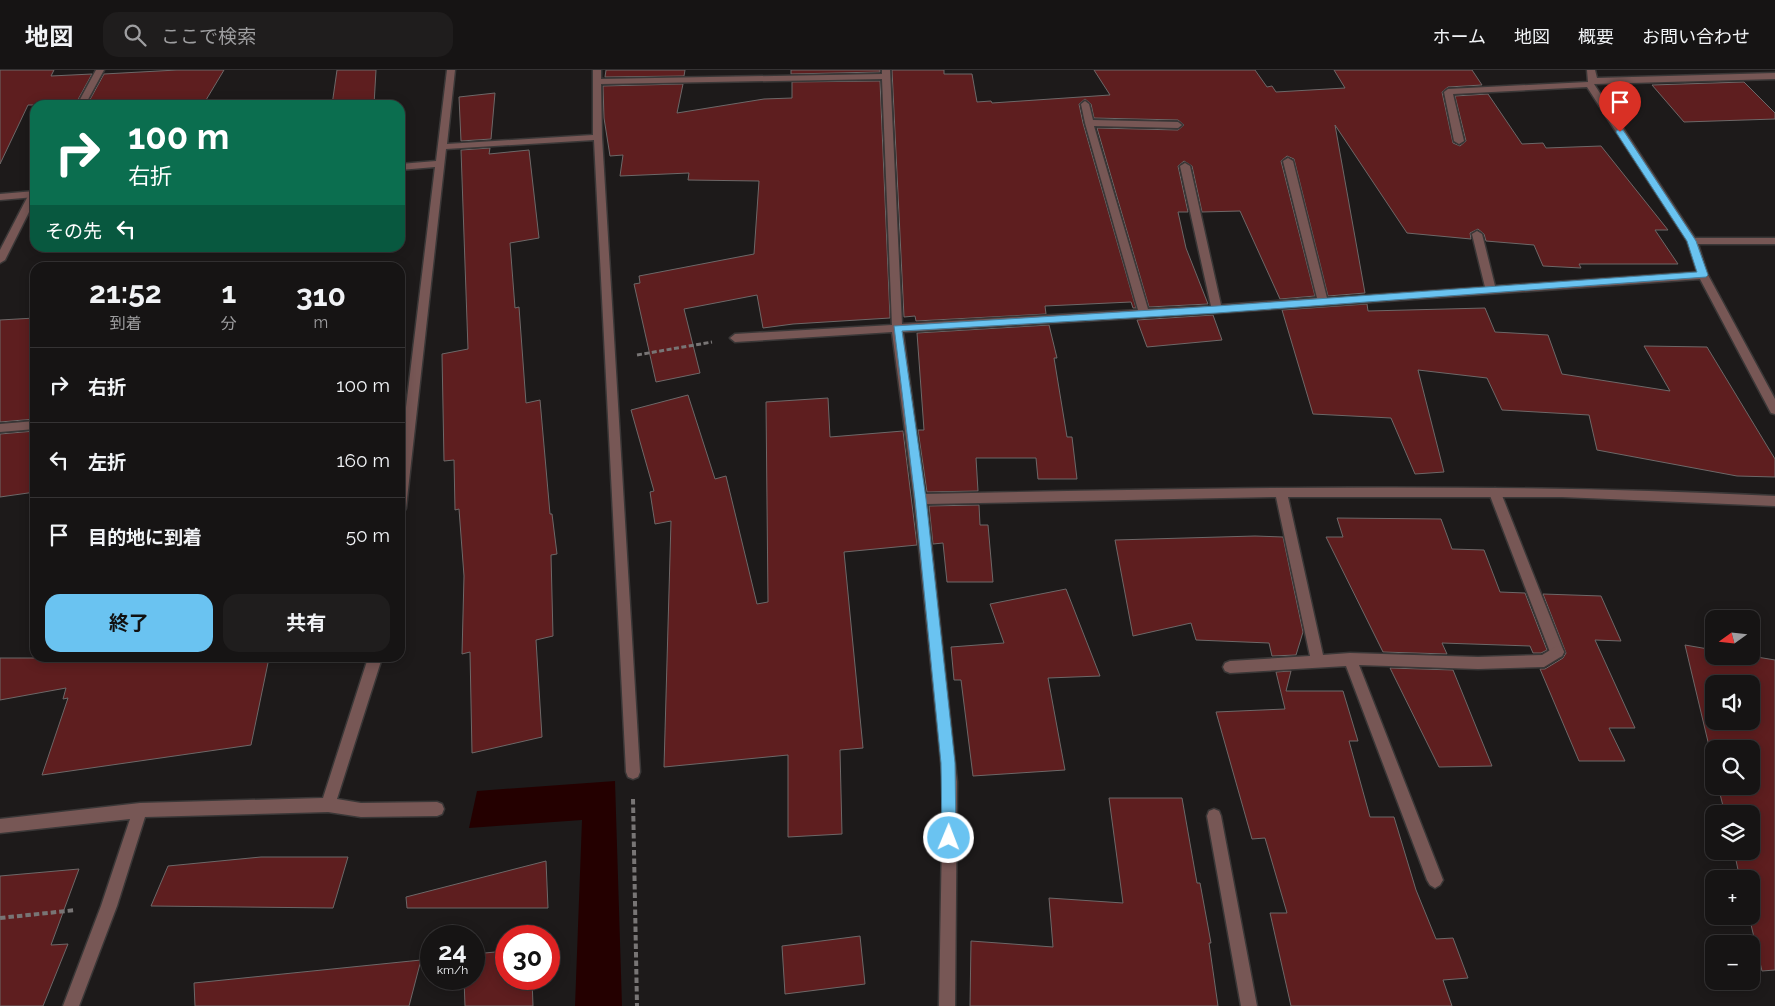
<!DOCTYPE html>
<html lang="ja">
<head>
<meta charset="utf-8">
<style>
  body { margin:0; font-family:Raleway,"Noto Sans JP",sans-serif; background:#1f1d1d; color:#f1f3f6; height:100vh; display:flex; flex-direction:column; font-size:19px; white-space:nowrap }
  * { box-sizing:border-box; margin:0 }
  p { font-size:16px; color:#9e9ea0 }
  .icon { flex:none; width:28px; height:28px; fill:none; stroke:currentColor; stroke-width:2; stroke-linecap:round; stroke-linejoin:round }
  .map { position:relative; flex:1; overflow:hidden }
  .side { position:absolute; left:30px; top:192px; width:375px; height:400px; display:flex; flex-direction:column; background:#161414; border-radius:15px; box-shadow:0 2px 12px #0003,0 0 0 1px #353334 }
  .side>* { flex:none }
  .top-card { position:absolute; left:30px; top:30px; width:375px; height:152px; border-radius:15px; box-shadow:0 2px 12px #0003,0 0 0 1px #353334; background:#0b6e4f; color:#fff; overflow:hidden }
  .needle { width:32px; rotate:255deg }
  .controls { position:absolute; left:1705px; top:540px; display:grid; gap:10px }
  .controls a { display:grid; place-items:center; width:55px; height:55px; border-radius:10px; background:#161414; box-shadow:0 2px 12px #0003,0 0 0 1px #353334; font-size:25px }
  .speed { position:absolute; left:420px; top:855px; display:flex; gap:10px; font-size:25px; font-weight:700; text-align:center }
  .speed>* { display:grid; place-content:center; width:65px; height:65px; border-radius:50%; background:#161414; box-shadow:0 2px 12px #0003,0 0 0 1px #353334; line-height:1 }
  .speed small { font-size:12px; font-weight:400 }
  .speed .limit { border:8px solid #d22; background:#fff; color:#111 }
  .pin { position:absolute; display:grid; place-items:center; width:42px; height:42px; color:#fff; margin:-51px -21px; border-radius:50% 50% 50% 0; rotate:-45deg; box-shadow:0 0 5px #0007 }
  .pin .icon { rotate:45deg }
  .me { position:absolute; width:55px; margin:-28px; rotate:1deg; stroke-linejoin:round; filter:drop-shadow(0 0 4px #0008) }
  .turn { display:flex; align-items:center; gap:18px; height:105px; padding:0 15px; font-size:22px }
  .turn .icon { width:65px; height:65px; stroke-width:2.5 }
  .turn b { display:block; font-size:35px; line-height:42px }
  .then { display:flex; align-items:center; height:48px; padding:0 15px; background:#0003; gap:10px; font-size:19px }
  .eta { display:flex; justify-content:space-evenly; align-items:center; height:85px; text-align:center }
  .eta b { font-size:30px; font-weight:700; line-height:35px }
  .primary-button { display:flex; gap:10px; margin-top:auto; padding:10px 15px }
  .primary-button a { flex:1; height:58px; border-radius:15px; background:#6ac3f1; color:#111; font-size:20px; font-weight:700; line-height:58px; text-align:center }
  .primary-button a+a { background:#1f1d1d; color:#f1f3f6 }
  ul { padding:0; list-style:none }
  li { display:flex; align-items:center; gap:15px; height:75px; padding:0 15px; border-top:1px solid #353334 }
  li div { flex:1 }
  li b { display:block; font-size:19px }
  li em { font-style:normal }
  header { display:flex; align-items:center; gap:30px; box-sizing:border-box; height:70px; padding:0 25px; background:#161414; border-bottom:1px solid #353334 }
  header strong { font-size:24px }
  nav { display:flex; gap:28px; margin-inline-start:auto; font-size:18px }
  .search { width:350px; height:45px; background:#1f1d1d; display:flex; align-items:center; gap:12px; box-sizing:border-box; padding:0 18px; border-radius:15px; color:#9e9ea0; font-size:19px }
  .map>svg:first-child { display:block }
</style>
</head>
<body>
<header>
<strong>地図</strong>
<div class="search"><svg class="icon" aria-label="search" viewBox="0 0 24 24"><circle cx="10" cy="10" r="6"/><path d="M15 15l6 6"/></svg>ここで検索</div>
<nav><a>ホーム</a><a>地図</a><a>概要</a><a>お問い合わせ</a></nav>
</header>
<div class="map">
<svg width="1775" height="936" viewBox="0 0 1775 936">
  <rect width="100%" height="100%" fill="#1d1a1a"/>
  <path fill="#240000" d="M615,711L622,936H575L582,750L469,758L477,721Z"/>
  <path fill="#5e1e1f" stroke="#6d6868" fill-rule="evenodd" d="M0,0H54L51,6L92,4L75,35H28L0,94Z
    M177,0H224L203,35H87L104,4Z
    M337,0H376L374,35H332Z
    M606,0H685L684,6L605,7Z
    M791,0H880V2L791,4Z
    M892,0H944V4H972L977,32L991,31L992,33L1110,25L1094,0H1255L1267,17L1272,16L1276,22L1345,18L1334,0H1472L1482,15L1448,17L1442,22L1453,73L1460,76L1466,71L1455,26L1488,24L1522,74L1543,73L1546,78L1601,76L1668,160H1655L1678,194H1579L1581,198L1543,196L1534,175L1486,171L1484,164L1478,159L1470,163L1471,169L1407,163L1335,55L1365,223L1328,226L1294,89L1287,86L1281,91L1315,226L1280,229L1240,141L1202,142L1192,96L1184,91L1178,96L1188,142H1178L1186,178L1208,234L1149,237L1097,58L1178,60L1184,55L1178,50L1094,48L1091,34L1085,29L1079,34L1083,53L1136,238H1133L1131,232L1045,236L1046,244L916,251L915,246L904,247Z
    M880,11L890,248L793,254L763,258L757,225L684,239L700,303L656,312L634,214L640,213L639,206L754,184L759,111L688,110L689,103L620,106L623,85L610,86L604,48L603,16L683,14L677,43L764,29L792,28V12Z
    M1744,12L1775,43V49L1684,52L1652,15Z
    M495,23L491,69L461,71L459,27Z
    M490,78L489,84L529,80L539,168L510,173L515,238L519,237L526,333L540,330L550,444H552L557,484L551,485L553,566L536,570L542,667L472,683L470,582L462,584L464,506L459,439L455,440L454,390L444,391L442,284L468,279L461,80Z
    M1367,234L1368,241L1485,238L1495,262L1548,265L1562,304L1670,321L1644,276L1707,277L1775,389V407L1737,406L1597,380L1589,345L1502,340L1487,308L1418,300L1444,402L1415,404L1391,348L1313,344L1282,240Z
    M1213,245L1222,270L1147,277L1137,250Z
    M35,248V349L0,352V250Z
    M1049,255L1057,288H1054L1067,367H1072L1077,409H1038L1036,388H976L978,421L927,422L918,360H924L917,263Z
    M688,325L715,409L726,406L757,534L768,532L766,332L828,328L830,367L903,361L917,475L844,482L863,678L840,680L842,764L788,767V685L664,697L671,451L655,454L650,422L654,421L631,340Z
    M35,361V422L0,427V364Z
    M979,435L980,455H988L993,512H947L943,473L933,474L929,436Z
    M1337,448L1441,449L1452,479L1484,480L1500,522L1525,523L1547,580L1541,583H1533L1530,576L1442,573L1447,584L1383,582L1326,467H1343Z
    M1255,466L1283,467L1303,562L1296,585L1272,586L1269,573L1196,570L1191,553L1133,566L1115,470Z
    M1066,519L1100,606L1048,608L1065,700L973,706L961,610H954L951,577L1004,573L990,534Z
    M1543,524L1601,526L1621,571L1595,570L1635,658H1609L1625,691H1579L1540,599H1545L1563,588L1566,583Z
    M1685,575L1714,580V586H1751L1775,590V900L1762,901L1749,846H1751V809H1740L1734,781H1751V744H1725L1718,716H1751V679H1714V697ZM1714,614H1751V651H1714Z
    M0,588H269L251,675L42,705L68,628L63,629L66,618L0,630Z
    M1390,598L1453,600L1492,696L1439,697Z
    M1291,601L1286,621H1343L1358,671H1349L1370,747H1394L1416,820L1436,869L1453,868L1468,908L1443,910L1452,936H1291L1270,843H1287L1265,768L1252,769L1216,642L1285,639L1276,602Z
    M1109,728H1182L1197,813H1200L1211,873H1209L1218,936H970L971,871L1053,877L1049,828L1123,833Z
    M261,787H348L333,838L151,836L168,796Z
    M546,791L548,838H407L406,827Z
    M79,799L51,875L68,874L43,936H0V806Z
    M860,866L865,914L785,924L782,876Z
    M506,881V909H532L533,936H465L464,909H474V884Z
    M421,890L409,936H195L194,913Z"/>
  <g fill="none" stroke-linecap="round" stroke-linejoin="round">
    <defs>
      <path id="service" d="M1495,418L1499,420L1501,423L1564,582L1562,586L1557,588L1552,586L1550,582L1489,423L1491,420Z"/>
      <path id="minor" d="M96,0H104L85,35H77Z
        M447,0H455L447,74L593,65V0H601V9L882,4V0H890L902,254L1138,240L1085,53L1081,34L1085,31L1089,34L1093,50L1178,52L1182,55L1178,58L1094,56L1148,239L1211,236L1180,96L1185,93L1190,96L1221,235L1317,228L1283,91L1288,88L1293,91L1327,228L1485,217L1472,164L1477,161L1482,164L1495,216L1697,202L1687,171L1587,17L1453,24L1464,71L1459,74L1454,71L1444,22L1448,19L1588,12L1587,0H1595L1597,8L1775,3V9L1594,14L1695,168H1775V174H1698L1708,205L1775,329V344L1771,343L1700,209L1217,243L903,262L925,424C1209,418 1491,412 1775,426V436L1562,427H1288L1323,585L1350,583L1478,587L1542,585L1557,576L1562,578L1564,582L1562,586L1544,597L1478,599L1359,595L1443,810L1440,815L1435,818L1430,815L1427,810L1346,596L1230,603L1225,601L1223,597L1225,593L1230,591L1310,586L1276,427L927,434L957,712L955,936H939L943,712L914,429L892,262L735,272L730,268L735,264L892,255L882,9L601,14L602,67L640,702L638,707L633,709L628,707L626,702L594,70L446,79L406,438L404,442L400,443V387L435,97L400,100V94L436,91Z
        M35,121V127L0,130V124Z
        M35,351V359L0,362V354Z
        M368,588H382L337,729L361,733L437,732L442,734L444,739L442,744L437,746L361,747L328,742L145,747L117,836L79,936H63L101,836L130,749L0,763V749L140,733L323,728Z
        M1214,739L1219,741L1221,746L1257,936H1241L1207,746L1209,741Z"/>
      <path id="tertiary" d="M30,122H35V130L5,190L0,193V180Z"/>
    </defs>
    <use href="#service" stroke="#3a3737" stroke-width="3"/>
    <use href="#minor" stroke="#3a3737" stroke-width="3"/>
    <use href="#tertiary" stroke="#3a3737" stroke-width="3"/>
    <path stroke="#787575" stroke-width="3" stroke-dasharray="5 2.5" stroke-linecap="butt" d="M637,285L712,272"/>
    <path stroke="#787575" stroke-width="4" stroke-dasharray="5.5 3" stroke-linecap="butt" d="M633,729L637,936
      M0,848L76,840"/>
    <use href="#service" fill="#775755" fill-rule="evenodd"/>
    <use href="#minor" fill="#775755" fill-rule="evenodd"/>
    <use href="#tertiary" fill="#775755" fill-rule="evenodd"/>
  </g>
  <path fill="#6ac3f1" stroke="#457f9d" d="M1617,60H1623L1696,171L1708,205L1706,207L1217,243L902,261L926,429L955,693L956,768L954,773L949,775L944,773L942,768L941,693L915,429L894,256L1217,236L1697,202L1687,171L1616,62Z"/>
</svg>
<div class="controls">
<a><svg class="needle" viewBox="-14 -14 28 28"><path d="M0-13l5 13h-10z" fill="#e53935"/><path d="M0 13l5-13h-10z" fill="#9e9ea0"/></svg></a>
<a><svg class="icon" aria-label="sound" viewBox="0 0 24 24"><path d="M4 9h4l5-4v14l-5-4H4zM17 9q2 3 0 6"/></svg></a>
<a><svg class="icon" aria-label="search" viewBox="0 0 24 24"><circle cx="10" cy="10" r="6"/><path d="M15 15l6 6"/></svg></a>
<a><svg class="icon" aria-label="layers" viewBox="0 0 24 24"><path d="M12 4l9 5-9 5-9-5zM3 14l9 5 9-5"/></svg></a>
<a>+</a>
<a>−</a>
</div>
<div class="speed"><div>24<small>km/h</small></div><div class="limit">30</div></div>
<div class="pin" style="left:1620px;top:62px;background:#d93025"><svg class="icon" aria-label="arrive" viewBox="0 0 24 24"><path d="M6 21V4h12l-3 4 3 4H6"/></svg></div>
<svg class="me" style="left:949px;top:768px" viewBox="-20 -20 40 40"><circle r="17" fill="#6ac3f1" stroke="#fff" stroke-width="3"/><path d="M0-11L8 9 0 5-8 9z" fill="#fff"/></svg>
<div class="top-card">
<div class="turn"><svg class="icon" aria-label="right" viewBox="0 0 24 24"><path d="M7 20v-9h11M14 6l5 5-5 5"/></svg><div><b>100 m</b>右折</div></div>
<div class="then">その先<svg class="icon" aria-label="left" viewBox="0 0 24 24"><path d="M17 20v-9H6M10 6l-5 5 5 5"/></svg></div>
</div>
<section class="side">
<div class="eta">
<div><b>21:52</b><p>到着</p></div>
<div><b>1</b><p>分</p></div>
<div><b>310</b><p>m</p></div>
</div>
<ul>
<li><svg class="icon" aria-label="right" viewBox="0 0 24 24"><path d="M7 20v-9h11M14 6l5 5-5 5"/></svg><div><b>右折</b></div><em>100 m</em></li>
<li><svg class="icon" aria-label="left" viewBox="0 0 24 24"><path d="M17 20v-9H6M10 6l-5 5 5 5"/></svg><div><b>左折</b></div><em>160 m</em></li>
<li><svg class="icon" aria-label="arrive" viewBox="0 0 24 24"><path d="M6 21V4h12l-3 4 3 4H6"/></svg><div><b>目的地に到着</b></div><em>50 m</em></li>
</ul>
<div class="primary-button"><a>終了</a><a>共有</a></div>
</section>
</div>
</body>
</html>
